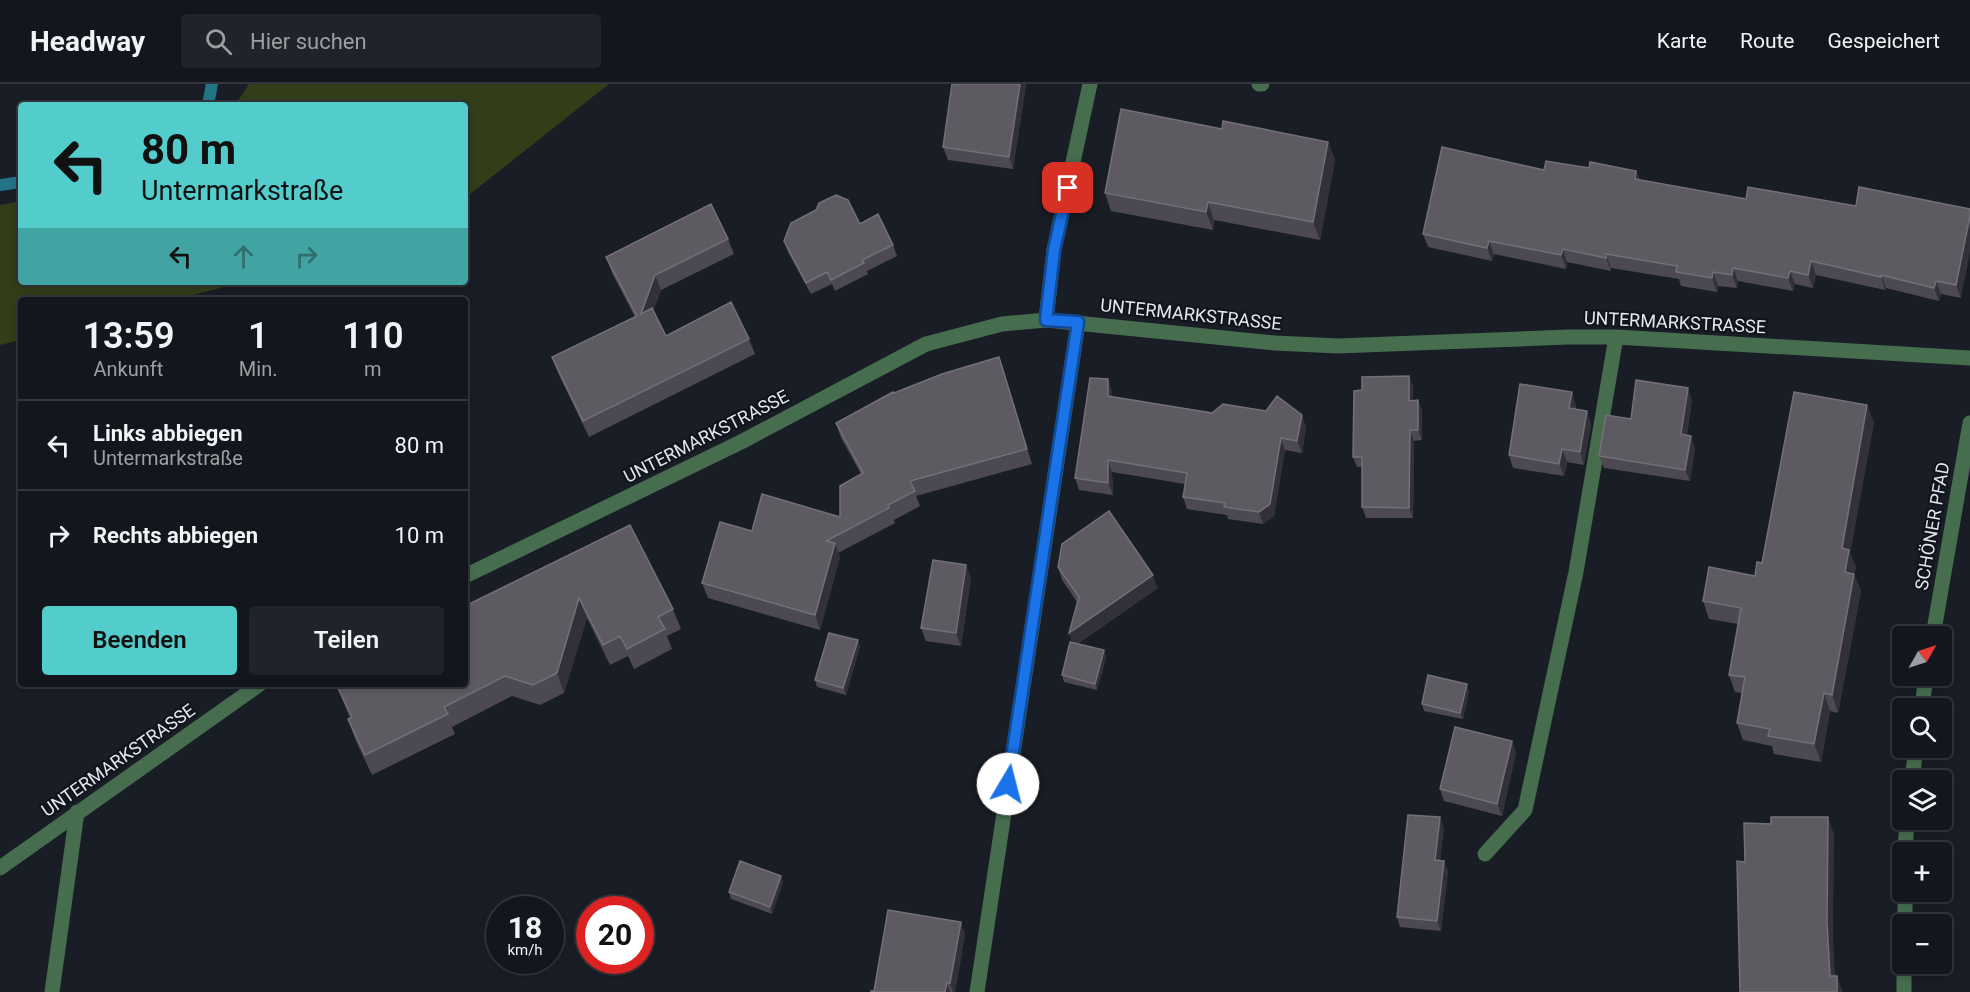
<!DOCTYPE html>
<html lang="de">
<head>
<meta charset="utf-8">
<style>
  body { margin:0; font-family:Roboto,sans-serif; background:#202329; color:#f1f3f6; height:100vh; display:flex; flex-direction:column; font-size:22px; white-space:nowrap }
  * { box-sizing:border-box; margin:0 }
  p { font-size:20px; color:#9d9fa3 }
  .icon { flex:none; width:33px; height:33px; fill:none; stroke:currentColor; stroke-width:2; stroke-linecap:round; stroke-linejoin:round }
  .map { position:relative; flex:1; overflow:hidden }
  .side { position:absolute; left:18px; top:213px; width:450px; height:390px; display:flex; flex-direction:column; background:#13161c; border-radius:6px; box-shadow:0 3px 9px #0003,0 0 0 2px #32353b }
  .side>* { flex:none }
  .banner { position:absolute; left:18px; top:18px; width:450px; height:183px; border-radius:6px; box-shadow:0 3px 9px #0003,0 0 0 2px #32353b; background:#53cdcb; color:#111; overflow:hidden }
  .needle { width:39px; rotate:51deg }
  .buttons { position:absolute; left:1892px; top:542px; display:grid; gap:12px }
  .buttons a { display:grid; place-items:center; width:60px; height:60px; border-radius:6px; background:#13161c; box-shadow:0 3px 9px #0003,0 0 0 2px #32353b; font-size:30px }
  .speed { position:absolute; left:486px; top:812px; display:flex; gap:12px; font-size:30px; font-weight:700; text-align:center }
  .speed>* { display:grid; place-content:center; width:78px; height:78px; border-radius:50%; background:#13161c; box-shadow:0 3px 9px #0003,0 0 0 2px #32353b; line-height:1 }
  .speed small { font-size:15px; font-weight:400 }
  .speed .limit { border:9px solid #d22; background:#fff; color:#111 }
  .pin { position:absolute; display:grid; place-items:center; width:51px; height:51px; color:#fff; margin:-26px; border-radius:12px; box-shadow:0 3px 9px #0006 }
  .me { position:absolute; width:66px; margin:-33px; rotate:8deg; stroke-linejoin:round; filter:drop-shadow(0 0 4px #0008) }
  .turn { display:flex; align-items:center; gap:21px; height:126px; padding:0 24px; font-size:27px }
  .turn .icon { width:78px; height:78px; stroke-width:2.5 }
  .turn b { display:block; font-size:42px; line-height:51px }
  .lanes { display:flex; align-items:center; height:57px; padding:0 24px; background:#0003; justify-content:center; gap:30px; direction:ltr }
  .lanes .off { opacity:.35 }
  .eta { display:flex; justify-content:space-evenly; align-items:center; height:102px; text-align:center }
  .eta b { font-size:36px; font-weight:600; line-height:42px }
  .action { display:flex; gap:12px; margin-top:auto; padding:12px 24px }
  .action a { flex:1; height:69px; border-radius:6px; background:#53cdcb; color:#111; font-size:24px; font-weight:600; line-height:69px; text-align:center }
  .action a+a { background:#202329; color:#f1f3f6 }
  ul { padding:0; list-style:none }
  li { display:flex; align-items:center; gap:18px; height:90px; padding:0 24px; border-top:2px solid #32353b }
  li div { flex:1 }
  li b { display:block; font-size:22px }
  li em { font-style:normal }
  header { display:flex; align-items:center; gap:36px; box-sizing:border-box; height:84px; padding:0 30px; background:#13161c; border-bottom:2px solid #32353b }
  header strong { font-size:28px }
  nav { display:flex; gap:33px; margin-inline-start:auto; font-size:21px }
  .search { width:420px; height:54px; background:#202329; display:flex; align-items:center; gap:15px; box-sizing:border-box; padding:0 21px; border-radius:6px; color:#9d9fa3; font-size:22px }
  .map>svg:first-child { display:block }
</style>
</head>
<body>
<header>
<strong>Headway</strong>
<div class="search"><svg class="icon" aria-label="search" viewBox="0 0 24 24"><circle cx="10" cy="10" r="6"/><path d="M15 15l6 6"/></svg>Hier suchen</div>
<nav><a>Karte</a><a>Route</a><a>Gespeichert</a></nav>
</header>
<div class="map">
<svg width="1970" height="908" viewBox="0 0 1970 908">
  <rect width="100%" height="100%" fill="#191d25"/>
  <path fill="#323e18" d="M249,0H609L465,114V21H235Z
    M21,117V198H243L174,216H21V256L0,261V121Z"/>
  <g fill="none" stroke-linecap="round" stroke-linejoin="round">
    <path stroke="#237487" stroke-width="12" d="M208,21L212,0
      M0,101L21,98"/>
    <path stroke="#476d4f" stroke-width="15" d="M1259,0H1262
      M1046,236L1054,166L1090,0
      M465,492L741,358L926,260L1002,240L1046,236L1275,259L1338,262L1568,253H1616L1970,274
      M1933,552L1970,339
      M1922,624L1926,591
      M1912,696L1916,663
      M1905,768L1907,735
      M1485,770L1525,726L1576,488L1616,253
      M0,784L260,600
      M1905,840V807
      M52,908L77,728
      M977,908L1078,239
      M1904,908V879"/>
  </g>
  <path fill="#4d4952" d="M952,0H1026L1013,85L948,76L943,63Z
    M1222,45L1328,58L1335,76L1320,156L1214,136L1213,146L1111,127L1105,109Z
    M1589,84L1636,87L1640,96L1746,115L1856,122L1970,125L1961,214L1941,210L1939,217L1886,204L1885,206L1816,191L1813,204L1795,200L1793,207L1738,197L1737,204L1718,202L1717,208L1681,202L1679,195L1611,184V187L1567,178L1566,185L1494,170L1492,177L1428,163L1423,150L1544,86Z
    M860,140L893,161L897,172L867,187L868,190L835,207L832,200L811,210L788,168L784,157Z
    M728,155L734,170L661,206L653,227L666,252L749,255L755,270L589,353L558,289L552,273L635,233L612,189L606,173Z
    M1004,288L1032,380L916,412L920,422L894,436L895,439L838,469L840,473L820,546L708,514L702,499L752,447L840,433L861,390L841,354L836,339L894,309Z
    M1409,292L1413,302V317L1418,316L1422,327V356L1414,357L1413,434H1366L1362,423V383H1357L1353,373L1362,306Z
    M1112,307V313L1306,343L1302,369L1285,366L1274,432L1263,440L1228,435L1227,431L1187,425L1183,413L1185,400L1112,388L1113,411L1079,406L1075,394Z
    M1692,316L1687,351L1695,364L1690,397L1604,384L1599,372L1631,335Z
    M1576,321V325L1587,327L1591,340L1584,381L1567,378L1564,392L1513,384L1509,371Z
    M1874,338L1850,469L1856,483L1854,490L1861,507L1838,629L1830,627L1821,678L1774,670L1772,662L1743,656L1737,639L1742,609L1735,608L1729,591L1738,540L1709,535L1703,517L1755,492L1762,479Z
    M630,441L673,525L681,545L667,552L672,565L634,585L628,572L610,581L587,534L564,609L540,621L512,612L452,643L455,650L372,691L355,655L348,635L350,634L345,622L337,602L465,600Z
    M1058,483L1158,504L1077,560L1104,566L1106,573L1097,606L1064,598L1062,591L1072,558L1077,518L1062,496Z
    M971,494L961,562L926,557L921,544Z
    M860,562L846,611L817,603L815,596Z
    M1469,607L1463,635L1424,627L1422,620Z
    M1512,657L1516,669L1502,732L1444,717L1440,705Z
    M1444,743L1440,776L1448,787L1441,847L1400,843L1397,833Z
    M783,798L772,830L731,815L729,808Z
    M965,850L955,908H871L874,907Z"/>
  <path fill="#323039" d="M1020,0H1026L1013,85L1009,73Z
    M1328,58L1335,76L1320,156L1313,138Z
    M1636,87L1641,100L1635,95Z
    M1208,118L1214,136L1213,146L1206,128Z
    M1970,132V169L1961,214L1956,201Z
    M1489,157L1494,170L1492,177L1487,164Z
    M1563,165L1567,178L1566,185L1561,171Z
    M1606,170L1611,184V187L1606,174Z
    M1811,177L1816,191L1813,204L1808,191Z
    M1733,184L1738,197L1737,204L1732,191Z
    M1790,187L1795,200L1793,207L1788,194Z
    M1713,188L1718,202L1717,208L1712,194Z
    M655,191L661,206L647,245L641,230Z
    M1881,191L1886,204L1885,206L1881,193Z
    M1936,197L1941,210L1939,217L1934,204Z
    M999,273L1004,288L1032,380L1027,365Z
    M1409,292L1413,302V327L1409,317Z
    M1108,295L1112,307V324L1108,312Z
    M1688,304L1692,316L1685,362L1681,350Z
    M1572,308L1576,321L1574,337L1569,324Z
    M1418,316L1422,327V356L1418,346Z
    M1867,321L1874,338L1850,469L1856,483L1854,490L1861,507L1838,629L1832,611L1845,488L1842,464Z
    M1587,327L1591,340L1584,381L1580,368Z
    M1302,331L1306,343L1302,369L1297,357Z
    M1410,346L1414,357L1413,434L1409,424Z
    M1691,352L1695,364L1690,397L1685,386Z
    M1281,354L1285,366L1274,432L1263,440L1259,428Z
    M1562,365L1567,378L1564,392L1559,380Z
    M1108,376L1112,388L1113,411L1108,399Z
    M835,459L840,473L820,546L815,531Z
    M966,481L971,494L961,562L956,549Z
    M1153,491L1158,504L1073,562L1069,549Z
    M579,514L587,534L564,609L557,589Z
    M858,556L860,562L846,611L843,604Z
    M1104,566L1106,573L1097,606L1095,600Z
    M1467,600L1469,607L1463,635L1460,629Z
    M1824,609L1830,627L1821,678L1814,660Z
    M1512,657L1516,669L1502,732L1497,720Z
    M1440,733L1444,743L1439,786L1435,776Z
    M1828,733L1834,750L1833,855L1836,908L1830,892L1827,838Z
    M1444,777L1448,787L1441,847L1437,837Z
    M781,792L783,798L772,830L770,823Z
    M961,838L965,850L955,908H953L950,899Z
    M1837,892L1843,908H1837Z
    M947,899L950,908H945Z"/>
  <path fill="#5e5a62" stroke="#737078" stroke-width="1.5" d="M952,0H1020L1009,73L943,63Z
    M1121,25L1222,45L1223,37L1328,58L1313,138L1208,118L1206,128L1105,109Z
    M1442,63L1544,86L1546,77L1589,84L1590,78L1636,87L1635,95L1746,115L1748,103L1856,122L1859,103L1970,125V132L1956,201L1936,197L1934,204L1881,191V193L1811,177L1808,191L1790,187L1788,194L1733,184L1732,191L1713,188L1712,194L1676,188L1677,182L1606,170V174L1563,165L1561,171L1489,157L1487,164L1423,150Z
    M836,111L848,116L860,140L878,130L893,161L862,176L864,179L831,196L827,188L806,199L784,157L791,139L816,126L819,119Z
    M711,120L728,155L655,191L641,230L652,224L666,252L731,218L749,255L583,337L552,273L637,232L606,173Z
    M999,273L1027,365L910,397L915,407L888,421L889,424L826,457L835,459L815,531L702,499L720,438L752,447L762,410L840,433V402L863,389L836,339L893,308L894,309L942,290Z
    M1409,292V317L1418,316V346H1410L1409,424L1362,423V373H1353L1354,307L1362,306V293Z
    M1090,294L1108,295V312L1212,329L1223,320L1266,327L1277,312L1302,331L1297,357L1281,354L1270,420L1259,428L1224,423L1225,419L1183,413L1187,389L1108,376V399L1075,394Z
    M1636,296L1688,304L1681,350L1691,352L1685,386L1599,372L1606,331L1631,335Z
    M1520,300L1572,308L1569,324L1587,327L1580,368L1562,365L1559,380L1509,371Z
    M1794,308L1867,321L1842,464L1849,466L1845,488L1854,490L1832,611L1824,609L1814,660L1768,652L1770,645L1737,639L1745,593L1729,591L1741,524L1703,517L1709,483L1755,492L1757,478L1762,479Z
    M1109,427L1153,491L1069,549L1079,513L1058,483L1062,460Z
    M630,441L673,525L658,533L665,545L627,565L620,552L603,561L579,514L557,589L533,601L505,592L444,623L448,630L365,671L348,635L352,633L337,602L341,600H465V522Z
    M933,476L966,481L956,549L921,544Z
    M829,549L858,556L843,604L815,596Z
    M1070,558L1104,566L1095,600L1062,591Z
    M1428,591L1467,600L1460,629L1422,620Z
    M1455,643L1512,657L1497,720L1440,705Z
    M1408,731L1440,733L1435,776L1444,777L1437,837L1397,833Z
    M1771,733H1828L1827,838L1830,892H1837V908H1740L1737,777L1745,778L1744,739L1771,740Z
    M740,777L781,792L770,823L729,808Z
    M888,826L961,838L950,899H947L945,908H871V907H874Z"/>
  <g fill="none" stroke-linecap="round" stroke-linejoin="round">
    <defs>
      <path id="route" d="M1008,700L1078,238L1046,236L1054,166L1068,104"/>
    </defs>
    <use href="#route" stroke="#114b97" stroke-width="15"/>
    <use href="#route" stroke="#1a73e8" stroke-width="10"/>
  </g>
  <g text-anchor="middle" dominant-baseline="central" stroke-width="4.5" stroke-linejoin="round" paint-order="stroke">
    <g font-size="18" fill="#e5e7ed" stroke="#10141c">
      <text transform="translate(1191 230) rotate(6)">UNTERMARKSTRASSE</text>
      <text transform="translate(1675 238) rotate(3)">UNTERMARKSTRASSE</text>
      <text transform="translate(706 352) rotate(-27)">UNTERMARKSTRASSE</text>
      <text transform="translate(1932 442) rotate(-80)">SCHÖNER PFAD</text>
      <text transform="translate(118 676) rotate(-35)">UNTERMARKSTRASSE</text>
    </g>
  </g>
</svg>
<div class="buttons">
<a><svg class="needle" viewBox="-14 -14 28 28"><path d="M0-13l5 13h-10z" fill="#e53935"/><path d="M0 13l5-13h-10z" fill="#9d9fa3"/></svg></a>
<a><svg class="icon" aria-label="search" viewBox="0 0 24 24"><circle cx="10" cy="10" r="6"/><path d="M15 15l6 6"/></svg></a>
<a><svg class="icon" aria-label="layers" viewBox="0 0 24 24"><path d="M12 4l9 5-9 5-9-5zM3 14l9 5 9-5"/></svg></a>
<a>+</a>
<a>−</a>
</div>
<div class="speed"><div>18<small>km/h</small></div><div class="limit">20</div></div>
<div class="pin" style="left:1068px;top:104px;background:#d93025"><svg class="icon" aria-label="arrive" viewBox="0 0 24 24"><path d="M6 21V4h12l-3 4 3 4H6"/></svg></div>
<svg class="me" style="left:1008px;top:700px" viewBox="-20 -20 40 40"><circle r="19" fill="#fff"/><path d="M0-13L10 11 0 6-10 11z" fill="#1a73e8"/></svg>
<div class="banner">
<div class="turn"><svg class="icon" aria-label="left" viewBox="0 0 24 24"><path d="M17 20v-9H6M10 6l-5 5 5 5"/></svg><div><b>80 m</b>Untermarkstraße</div></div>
<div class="lanes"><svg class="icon" aria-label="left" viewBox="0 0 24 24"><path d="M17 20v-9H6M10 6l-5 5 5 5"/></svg><svg class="icon off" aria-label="ahead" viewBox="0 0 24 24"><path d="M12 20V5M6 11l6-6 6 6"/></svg><svg class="icon off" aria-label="right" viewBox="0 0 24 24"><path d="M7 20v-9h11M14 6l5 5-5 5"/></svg></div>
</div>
<section class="side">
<div class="eta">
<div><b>13:59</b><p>Ankunft</p></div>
<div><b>1</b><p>Min.</p></div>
<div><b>110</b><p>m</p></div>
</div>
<ul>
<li><svg class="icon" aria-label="left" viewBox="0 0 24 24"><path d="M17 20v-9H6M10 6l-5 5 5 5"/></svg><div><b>Links abbiegen</b><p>Untermarkstraße</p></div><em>80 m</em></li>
<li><svg class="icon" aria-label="right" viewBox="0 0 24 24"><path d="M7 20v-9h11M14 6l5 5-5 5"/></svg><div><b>Rechts abbiegen</b></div><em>10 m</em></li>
</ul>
<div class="action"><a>Beenden</a><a>Teilen</a></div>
</section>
</div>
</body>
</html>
